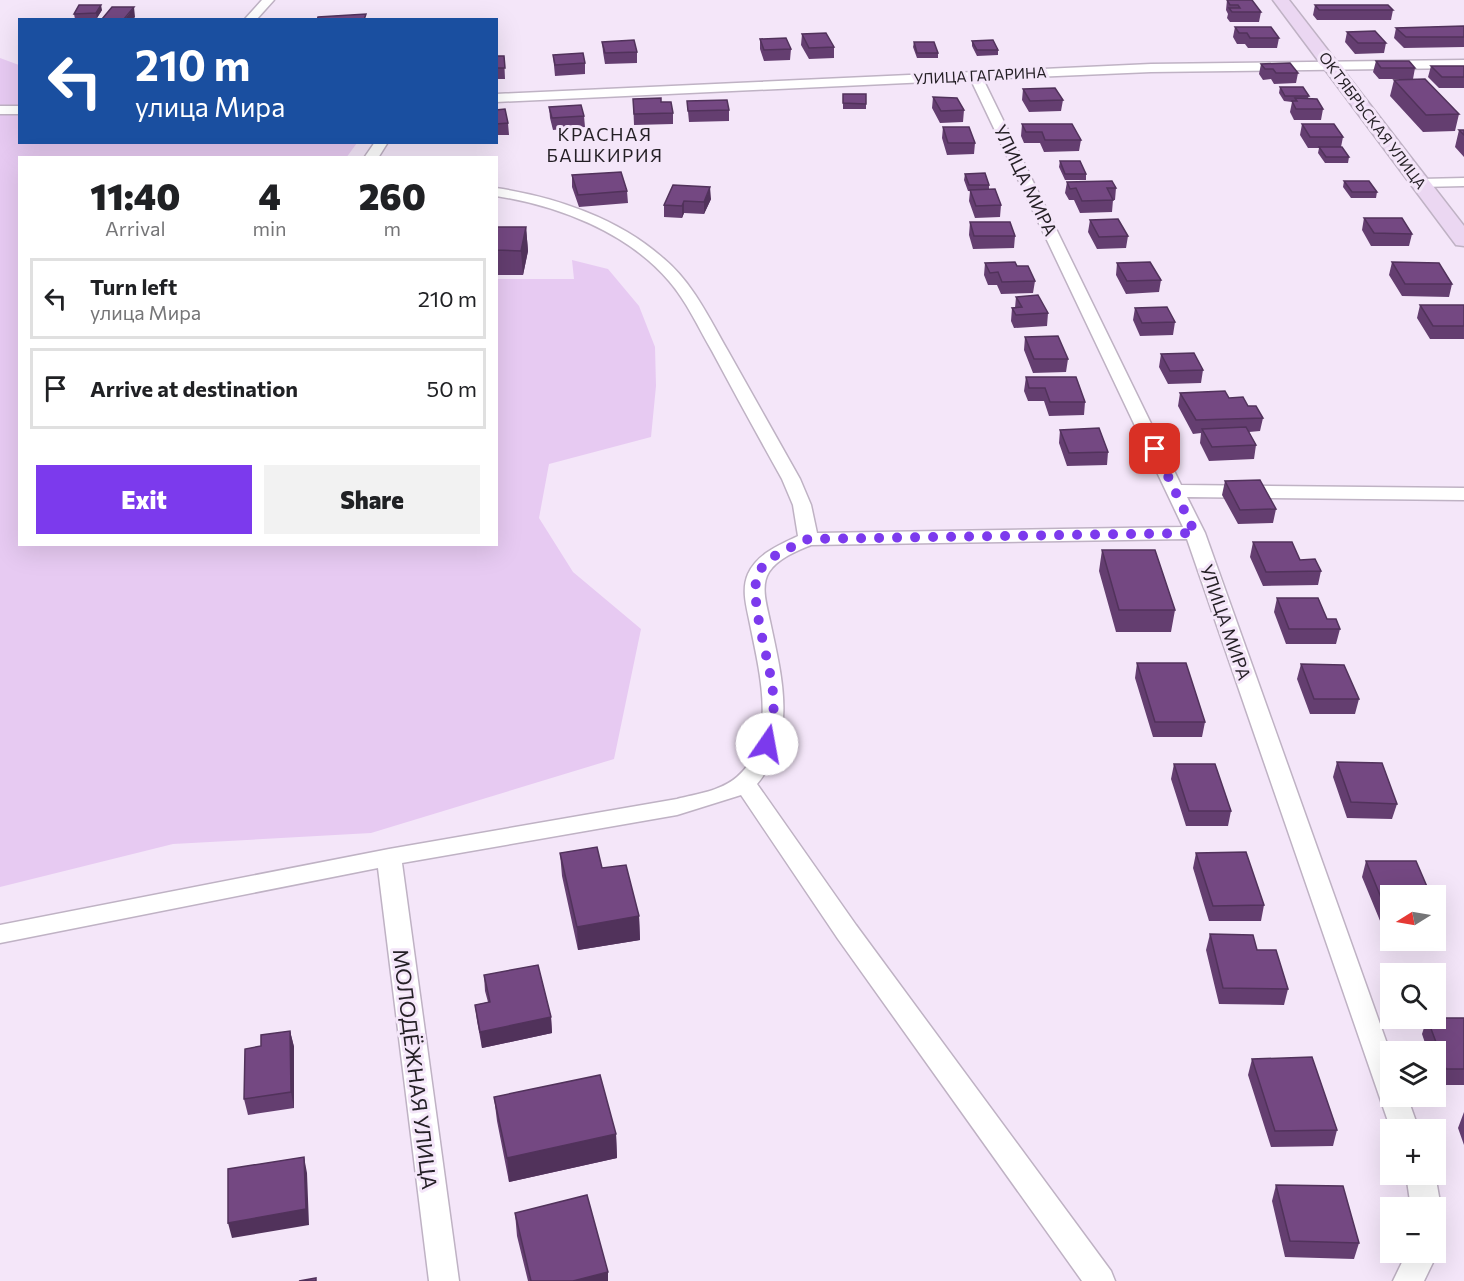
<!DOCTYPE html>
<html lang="en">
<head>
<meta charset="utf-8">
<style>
  body { margin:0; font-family:Commissioner,sans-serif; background:#f2f2f2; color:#202124; height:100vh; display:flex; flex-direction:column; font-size:22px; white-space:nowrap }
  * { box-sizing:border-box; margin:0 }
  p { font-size:20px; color:#757577 }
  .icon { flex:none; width:33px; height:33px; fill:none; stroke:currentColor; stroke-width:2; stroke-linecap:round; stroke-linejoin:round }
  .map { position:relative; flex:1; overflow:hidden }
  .details { position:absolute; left:18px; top:156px; width:480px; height:390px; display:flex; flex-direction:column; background:#fff; border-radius:0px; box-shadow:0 6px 24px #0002 }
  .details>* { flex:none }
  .top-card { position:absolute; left:18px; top:18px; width:480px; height:126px; border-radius:0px; box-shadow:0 6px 24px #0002; background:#1a4fa0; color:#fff; overflow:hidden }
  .needle { width:39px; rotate:259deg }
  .fabs { position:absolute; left:1380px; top:885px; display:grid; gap:12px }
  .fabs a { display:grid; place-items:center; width:66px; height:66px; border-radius:0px; background:#fff; box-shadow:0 6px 24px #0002; font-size:30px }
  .pin { position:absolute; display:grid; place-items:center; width:51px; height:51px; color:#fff; margin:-26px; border-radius:12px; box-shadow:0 3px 9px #0006 }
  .me { position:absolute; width:66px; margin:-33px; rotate:12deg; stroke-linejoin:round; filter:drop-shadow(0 0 4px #0008) }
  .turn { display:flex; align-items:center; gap:21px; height:126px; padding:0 18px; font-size:27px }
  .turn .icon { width:78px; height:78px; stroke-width:2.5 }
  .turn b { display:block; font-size:42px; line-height:51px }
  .eta { display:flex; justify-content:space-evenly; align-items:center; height:102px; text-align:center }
  .eta b { font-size:36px; font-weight:800; line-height:42px }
  .action { display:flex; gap:12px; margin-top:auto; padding:12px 18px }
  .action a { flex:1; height:69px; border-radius:0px; background:#7c3aed; color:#fff; font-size:24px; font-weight:800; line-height:69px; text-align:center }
  .action a+a { background:#f2f2f2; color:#202124 }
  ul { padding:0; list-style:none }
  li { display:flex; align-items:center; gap:18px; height:81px; margin:0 12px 9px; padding:0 6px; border:3px solid #e0e0e0; border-radius:0px }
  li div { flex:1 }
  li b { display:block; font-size:22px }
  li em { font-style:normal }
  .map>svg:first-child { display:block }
</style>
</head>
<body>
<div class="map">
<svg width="1464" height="1281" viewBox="0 0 1464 1281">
  <rect width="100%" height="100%" fill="#f4e6f9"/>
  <path fill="#e7caf2" d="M0,58L19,65L20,142L357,143L346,158H20V544H496L497,279H574L572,260L608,269L639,306L655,347L656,386L651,437L549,464L539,518L573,572L641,629L614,759L371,833L173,844L0,887Z"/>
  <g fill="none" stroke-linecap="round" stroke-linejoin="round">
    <defs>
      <path id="street" d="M262,0H274L256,20H244Z
        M1464,60V68L1151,72L983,79L1181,485L1464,488V500L1187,497L1205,533L1390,1052V1096H1407L1419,1130H1391L1187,539L811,545C797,551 778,558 769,572C760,586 767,606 770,621C782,678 798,735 757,784L856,925L1111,1271L1115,1281H1082L838,939L741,795L677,815L402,863L459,1281H429L378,868L0,943V925L389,849L677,799C696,794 721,791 737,777C779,741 759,670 750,624C747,608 741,590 748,574C757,554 779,545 798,536L793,505L782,479C758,436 735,394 712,351C698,327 687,302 669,281C627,232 559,206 496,196V188C555,197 618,218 663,258C693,283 709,318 728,351C752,394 776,436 800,479L811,505L817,533L1183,527L971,80L496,102V94L1151,64Z
        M0,106H20V114H0Z
        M375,142H388L378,158H364Z
        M1464,178V186L1421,187L1414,183L1421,179Z
        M1406,1174H1435L1441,1208L1436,1217V1208H1411Z
        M1436,1246L1438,1252L1424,1281H1393L1407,1252H1436Z"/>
      <path id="secondary" d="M1273,0H1289L1464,226V246L1456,245Z"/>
    </defs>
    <use href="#street" stroke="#bfb2c4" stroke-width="3"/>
    <use href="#secondary" stroke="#bfb2c4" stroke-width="3"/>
    <use href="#street" fill="#fff" fill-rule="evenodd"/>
    <use href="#secondary" fill="#ebd7f2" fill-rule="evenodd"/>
  </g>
  <path fill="#643e70" d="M1227,0L1261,12L1259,22H1230L1227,18L1228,14L1226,10Z
    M1315,5L1393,10L1391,20H1317L1313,15Z
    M102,10L97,18L75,19L74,14Z
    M1464,26V47L1404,48L1394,38L1396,28Z
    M1235,27L1279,38L1277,48H1248L1245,44H1237L1233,37Z
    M1347,32L1386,43L1384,53L1355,54L1345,42Z
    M802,34L834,47V58L809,59L801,45Z
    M760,39L791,49L790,60L764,61L760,49Z
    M972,41L998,50V55L977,56L972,46Z
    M602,42L637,52V63L605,64L603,52Z
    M914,42L938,53V58H917L913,47Z
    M553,55L585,63V74L555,76Z
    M496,56H504L505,79H496Z
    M1376,61L1415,68L1413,79H1379L1373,72Z
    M1261,64L1298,73L1296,83L1274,84L1271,79L1263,80L1259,74Z
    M1431,66H1464V88H1439L1428,77Z
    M1394,80L1459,114L1455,131L1423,132L1390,96Z
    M1280,87L1309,96L1308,98L1323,109L1321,120H1294L1290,112L1292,102L1284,101L1279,93Z
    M1023,89L1063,100L1061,111L1029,112L1022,100Z
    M843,94L866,104V109H843Z
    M933,97L964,110L963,122L940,123L932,108Z
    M633,99L661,102L673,113V124L634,125Z
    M687,101L729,110V121L689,122Z
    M549,107L584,116L585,127L553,130L550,118Z
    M496,110L508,123L509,135H496Z
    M1022,124L1081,140L1079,151L1044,152L1040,143H1024L1021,136Z
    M1302,124L1343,137L1341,147L1349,157L1348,163H1325L1318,153L1319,148H1308L1300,135Z
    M943,127L975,143L974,154L947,155L942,138Z
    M1459,130H1464V157L1455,147Z
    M1060,161L1086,174V180H1065L1059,167Z
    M965,174L989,185V189L1001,205L1000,217L975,218L969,201L970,191H968L964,180Z
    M572,175L627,191L628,203L579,207L572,187Z
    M1344,181L1377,192L1376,198H1351L1343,187Z
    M1067,182L1116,188L1115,200H1113L1112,212L1080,213L1074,200H1069L1065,193Z
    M673,185L711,199L704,214L684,213L682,218L664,217V205Z
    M1364,218L1412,234L1409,246H1371L1362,230Z
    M1090,220L1128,236L1126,248L1097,249L1088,232Z
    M970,222L1015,236L1014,248L973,249L969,235Z
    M496,227H526L528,251L523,275H496Z
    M1392,262L1452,284L1449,297L1402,296L1389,275Z
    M985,263L1017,266L1035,281L1033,293L1001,294L997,285H988L984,275Z
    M1117,263L1161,280L1159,292L1126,294L1116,275Z
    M1016,297L1048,313L1047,326L1014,328L1011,321L1012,308H1015Z
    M1420,305H1464V339H1430L1417,318Z
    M1135,308L1175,322L1173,335L1140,336L1133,320Z
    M1025,337L1068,359L1066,372L1033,373L1024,350Z
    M1161,354L1203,370L1201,383L1168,384L1159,367Z
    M1026,377L1085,402L1084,415L1049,416L1044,401H1028L1024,391Z
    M1180,393L1229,398L1248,406L1263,418L1260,431L1249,432L1256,445L1254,459L1209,461L1200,443L1201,433L1193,434L1178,406Z
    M1060,430L1108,452L1107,465L1067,466L1059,443Z
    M1225,481L1276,509L1273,523L1238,524L1222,495Z
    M1253,542L1300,560L1321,571L1318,585L1263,586L1250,557Z
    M1102,550L1175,610L1171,632H1116L1099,571Z
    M1277,598L1327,619L1340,629L1336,644H1286L1274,612Z
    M1137,663L1205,722L1202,737H1153L1135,678Z
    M1301,664L1359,699L1355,714H1310L1297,679Z
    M1337,762L1397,804L1392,819L1347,818L1333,777Z
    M1174,764L1231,811L1228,826H1186L1171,779Z
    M560,853L602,868L639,916L640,940L578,950L562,876Z
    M1196,853L1264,905L1261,921H1209L1193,868Z
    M1366,861L1390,896V933H1385L1362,877Z
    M1436,907L1440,917L1436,930Z
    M1210,934L1257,950L1288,989L1284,1005L1219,1004L1206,950Z
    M484,975L551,1017L552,1033L482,1048L477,1021L475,1005L488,1002L485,991Z
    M1427,1018H1464V1085H1441L1436,1070V1052H1428L1422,1034Z
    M290,1031L294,1047V1108L248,1115L244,1099L261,1046Z
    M1252,1059L1337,1130L1333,1146L1271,1147L1248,1075Z
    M494,1097L616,1134L617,1158L509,1182L497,1121Z
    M1464,1112V1145L1458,1128Z
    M1276,1185L1359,1243L1354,1259L1285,1257L1272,1201Z
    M515,1213L608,1272V1281H528L517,1236Z"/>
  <path fill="#51325b" d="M101,5L102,10L97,18L96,13Z
    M134,7L135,17L133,20H124Z
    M710,187L711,199L704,214V202Z
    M684,201V213L682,218V206Z
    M526,227L528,251L523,275L521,251Z
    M639,916L640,940L578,950L577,927Z
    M551,1017L552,1033L482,1048L480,1032Z
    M290,1031L294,1047V1108L291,1092Z
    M616,1134L617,1158L509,1182L507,1158Z
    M304,1157L307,1173L309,1225L232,1238L228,1223Z
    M608,1272V1281H573Z"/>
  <path fill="#744882" stroke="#51325b" stroke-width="1.5" d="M1227,0H1252L1261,12H1232L1229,8H1240L1238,5H1230Z
    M79,5H101L96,13L74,14Z
    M1315,5H1388L1393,10H1319Z
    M112,7H134L124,19H102Z
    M366,14L364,20H317L318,17Z
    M1464,26V37H1406L1396,28Z
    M1235,27H1271L1279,38H1250L1247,33H1239Z
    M1375,31L1386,43H1358L1347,32Z
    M826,33L834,47L809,48L802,34Z
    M786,38L791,49L764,50L760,39Z
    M634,40L637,52L605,53L602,42Z
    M993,40L998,50H977L972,41Z
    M914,42H934L938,53H917Z
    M583,53L585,63L555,65L553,55Z
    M496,56H504L505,68H496Z
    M1376,61H1409L1415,68H1381Z
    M1290,63L1298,73H1276L1273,69H1265L1261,64Z
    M1431,66H1464V77H1442Z
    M1425,79L1459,114L1426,115L1394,80Z
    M1280,87H1303L1309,96H1285Z
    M1055,88L1063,100L1030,101L1023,89Z
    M843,94H866V104L843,103Z
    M933,97L957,98L964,110L941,111Z
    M661,98V102H671L673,113L634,114L633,99Z
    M1295,98L1317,99L1323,109H1296L1292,101H1297Z
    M727,100L729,110L688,111L687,101Z
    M581,105L584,116L552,118L549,107Z
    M505,109L508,123L496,124V110Z
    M1022,124H1072L1081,140H1045L1042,132H1026Z
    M1302,124H1334L1343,137H1310Z
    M943,127H969L975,143H948Z
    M1459,130H1464V135Z
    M1319,147H1342L1349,157H1326Z
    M1060,161H1080L1086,174H1065Z
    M621,172L627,191L578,195L572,175Z
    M985,173L989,185H969L965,174Z
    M1112,181L1116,188H1107L1113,200L1082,201L1076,188L1070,189L1067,182Z
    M1344,181H1369L1377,192H1352Z
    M673,185L710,187L704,202L684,201L682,206L664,205Z
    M995,189L1001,205L976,206L970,190Z
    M1364,218H1402L1412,234L1374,233Z
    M1118,219L1128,236L1099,237L1090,220Z
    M970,222H1010L1015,236H974Z
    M496,227H526L521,251L496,250Z
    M1015,262L1017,266H1028L1035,281L1002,282L998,272L990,273L985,263Z
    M1150,262L1161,280L1127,281L1117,263Z
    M1392,262L1439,263L1452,284H1405Z
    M1038,295L1048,313L1016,315L1012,308L1022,307L1016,297Z
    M1420,305H1464V326H1433Z
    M1167,307L1175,322L1142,323L1135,308Z
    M1058,336L1068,359H1034L1025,337Z
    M1194,353L1203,370L1170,371L1161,354Z
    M1026,377H1076L1085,402H1050L1045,388H1029Z
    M1225,391L1229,398L1243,397L1248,406H1256L1263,418L1196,420L1180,393Z
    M1246,427L1256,445L1212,447L1202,429Z
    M1099,428L1108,452L1069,453L1060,430Z
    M1260,480L1276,509L1240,510L1225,481Z
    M1253,542H1292L1300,560L1315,559L1321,571L1266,572Z
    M1102,550H1155L1175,610H1119Z
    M1277,598H1318L1327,619H1336L1340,629H1289Z
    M1137,663H1186L1205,722H1155Z
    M1301,664L1344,665L1359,699H1314Z
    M1337,762L1382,763L1397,804L1351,802Z
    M1174,764H1215L1231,811H1189Z
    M597,847L602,868L626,865L639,916L577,927L560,853Z
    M1246,852L1264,905L1213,906L1196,853Z
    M1366,861H1416L1431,896H1390V917H1389Z
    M1436,907L1440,917H1436Z
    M1210,934L1253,935L1257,950H1276L1288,989L1223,988Z
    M538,965L551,1017L480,1032L475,1005L490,1002L484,975Z
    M1427,1018H1464V1069H1446Z
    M290,1031L291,1092L244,1099L245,1049L261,1046V1035Z
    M1312,1057L1337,1130L1275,1131L1252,1059Z
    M600,1075L616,1134L507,1158L494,1097Z
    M304,1157L306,1209L228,1223V1169Z
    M1276,1185L1343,1186L1359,1243L1290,1241Z
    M587,1195L608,1272L573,1281H531L515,1213Z
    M316,1278V1281H299Z"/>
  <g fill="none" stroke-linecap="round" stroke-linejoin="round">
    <path stroke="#7c3aed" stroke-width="10" stroke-dasharray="0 18" d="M767,744C774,725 775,705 772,685C769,660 747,592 759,572C768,555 793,547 808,539L1195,533L1155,449"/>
  </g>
  <g text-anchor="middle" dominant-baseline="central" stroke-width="6" stroke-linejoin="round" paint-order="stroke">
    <g font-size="15" fill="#241f25" stroke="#f4e6f9">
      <text transform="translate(980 75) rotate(-3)">УЛИЦА ГАГАРИНА</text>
      <text transform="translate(1373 120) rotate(53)">ОКТЯБРЬСКАЯ УЛИЦА</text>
    </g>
    <g font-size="18" letter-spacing="1.5" fill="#241f25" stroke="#f4e6f9">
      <text x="605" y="134">КРАСНАЯ<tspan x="605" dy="21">БАШКИРИЯ</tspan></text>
    </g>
    <g font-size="18" fill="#241f25" stroke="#f4e6f9">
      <text transform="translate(1026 180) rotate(64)">УЛИЦА МИРА</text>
      <text transform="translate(1226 622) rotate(71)">УЛИЦА МИРА</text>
    </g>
    <g font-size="21" fill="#241f25" stroke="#f4e6f9">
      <text transform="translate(416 1069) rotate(83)">МОЛОДЁЖНАЯ УЛИЦА</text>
    </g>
  </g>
</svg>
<div class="fabs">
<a><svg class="needle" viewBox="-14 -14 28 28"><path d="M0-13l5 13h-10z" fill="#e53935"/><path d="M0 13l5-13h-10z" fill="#757577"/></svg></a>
<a><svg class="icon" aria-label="search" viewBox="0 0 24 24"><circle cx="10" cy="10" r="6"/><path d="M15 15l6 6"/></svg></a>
<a><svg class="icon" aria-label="layers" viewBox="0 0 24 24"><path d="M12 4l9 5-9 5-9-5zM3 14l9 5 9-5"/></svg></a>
<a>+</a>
<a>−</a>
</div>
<div class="pin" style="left:1155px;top:449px;background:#d93025"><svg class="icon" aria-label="arrive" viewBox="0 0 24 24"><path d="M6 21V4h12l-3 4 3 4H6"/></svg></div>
<svg class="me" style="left:767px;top:744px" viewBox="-20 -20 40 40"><circle r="19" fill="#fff"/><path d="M0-13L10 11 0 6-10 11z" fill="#7c3aed"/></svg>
<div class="top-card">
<div class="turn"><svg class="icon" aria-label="left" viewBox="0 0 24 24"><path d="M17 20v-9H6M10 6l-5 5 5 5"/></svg><div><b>210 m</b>улица Мира</div></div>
</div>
<section class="details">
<div class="eta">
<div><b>11:40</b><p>Arrival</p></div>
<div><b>4</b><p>min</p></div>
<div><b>260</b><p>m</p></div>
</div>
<ul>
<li><svg class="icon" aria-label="left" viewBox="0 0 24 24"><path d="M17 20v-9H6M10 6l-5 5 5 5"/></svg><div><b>Turn left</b><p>улица Мира</p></div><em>210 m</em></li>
<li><svg class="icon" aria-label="arrive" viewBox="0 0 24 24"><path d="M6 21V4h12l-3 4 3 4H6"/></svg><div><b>Arrive at destination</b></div><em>50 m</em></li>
</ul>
<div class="action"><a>Exit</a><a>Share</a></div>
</section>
</div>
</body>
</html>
